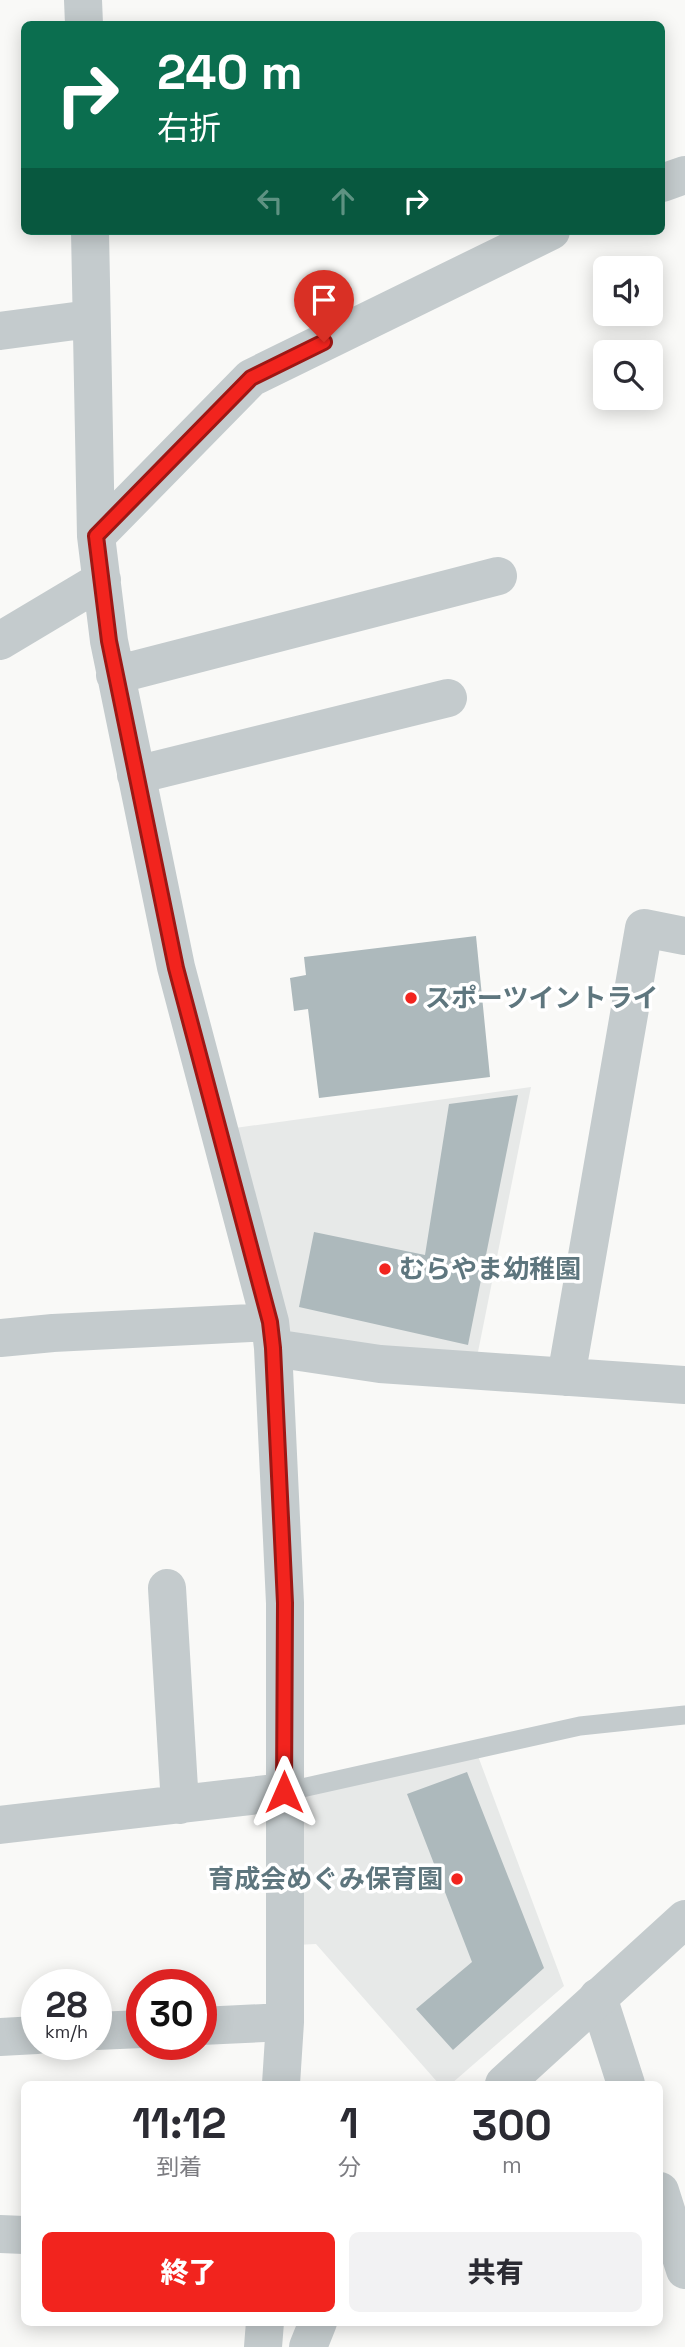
<!DOCTYPE html>
<html lang="ja">
<head>
<meta charset="utf-8">
<style>
  body { margin:0; font-family:"Space Grotesk","Noto Sans JP",sans-serif; background:#f2f2f3; color:#2b2b33; height:100vh; display:flex; flex-direction:column; font-size:26px; white-space:nowrap }
  * { box-sizing:border-box; margin:0 }
  p { font-size:23px; color:#7c7c81 }
  .icon { flex:none; width:38px; height:38px; fill:none; stroke:currentColor; stroke-width:2; stroke-linecap:round; stroke-linejoin:round }
  .map { position:relative; flex:1; overflow:hidden }
  .side { position:absolute; left:21px; top:2081px; width:642px; height:245px; display:flex; flex-direction:column; background:#fff; border-radius:10px; box-shadow:0 4px 18px #0003 }
  .side>* { flex:none }
  .banner { position:absolute; left:21px; top:21px; width:644px; height:214px; border-radius:10px; box-shadow:0 4px 18px #0003; background:#0b6e4f; color:#fff; overflow:hidden }
  .controls { position:absolute; left:593px; top:256px; display:grid; gap:14px }
  .controls a { display:grid; place-items:center; width:70px; height:70px; border-radius:10px; background:#fff; box-shadow:0 4px 18px #0003; font-size:35px }
  .speed { position:absolute; left:21px; top:1969px; display:flex; gap:14px; font-size:35px; font-weight:700; text-align:center }
  .speed>* { display:grid; place-content:center; width:91px; height:91px; border-radius:50%; background:#fff; box-shadow:0 4px 18px #0003; line-height:1 }
  .speed small { font-size:18px; font-weight:400 }
  .speed .limit { border:10px solid #d22; background:#fff; color:#111 }
  .pin { position:absolute; display:grid; place-items:center; width:60px; height:60px; color:#fff; margin:-72px -30px; border-radius:50% 50% 50% 0; rotate:-45deg; box-shadow:0 0 7px #0007 }
  .pin .icon { rotate:45deg }
  .me { position:absolute; width:77px; margin:-38px; rotate:0deg; stroke-linejoin:round; filter:drop-shadow(0 0 5px #0008) }
  .turn { display:flex; align-items:center; gap:24px; height:147px; padding:0 21px; font-size:32px }
  .turn .icon { width:91px; height:91px; stroke-width:2.5 }
  .turn b { display:block; font-size:49px; line-height:60px }
  .lanes { display:flex; align-items:center; height:66px; padding:0 21px; background:#0003; justify-content:center; gap:35px; direction:ltr }
  .lanes .off { opacity:.35 }
  .eta { display:flex; justify-content:space-evenly; align-items:center; height:119px; text-align:center }
  .eta b { font-size:42px; font-weight:800; line-height:49px }
  .button { display:flex; gap:14px; margin-top:auto; padding:14px 21px }
  .button a { flex:1; height:80px; border-radius:10px; background:#f2241e; color:#fff; font-size:28px; font-weight:800; line-height:80px; text-align:center }
  .button a+a { background:#f2f2f3; color:#2b2b33 }
  .map>svg:first-child { display:block }
</style>
</head>
<body>
<div class="map">
<svg width="685" height="2347" viewBox="0 0 685 2347">
  <rect width="100%" height="100%" fill="#f9f9f7"/>
  <path fill="#e7e9e8" d="M531,1087L476,1362L285,1335L228,1129Z
    M478,1756L564,1986L451,2084H439L316,1944L295,1945L293,1799Z"/>
  <path fill="#adb9bc" d="M476,936L490,1077L319,1098L308,1009L294,1011L290,978L306,975L304,957Z
    M518,1095L468,1345L299,1307L314,1232L425,1255L449,1104Z
    M467,1772L544,1968L453,2050L416,2009L472,1962L407,1794Z"/>
  <g fill="none" stroke-linecap="round" stroke-linejoin="round">
    <path stroke="#c4cbcd" stroke-width="19" d="M284,1792L580,1726L685,1715"/>
    <path stroke="#c4cbcd" stroke-width="38" d="M83,0L84,24
      M662,183L685,175
      M90,231L96,536L109,641L176,967L270,1322L273,1348L285,1603V2022L281,2084
      M0,331L90,319
      M96,536L251,378L551,231
      M0,641L102,580
      M115,675L498,576
      M136,775L448,698
      M0,1338L53,1333L270,1322
      M273,1348L380,1364L685,1385
      M566,1377L644,928L685,936
      M167,1588L180,1805
      M0,1825L284,1792
      M598,1997L626,2084
      M201,2026L285,2022
      M96,2031L142,2029
      M0,2037L37,2035
      M660,2191L685,2270
      M0,2234L24,2235
      M263,2347L265,2322"/>
    <path stroke="#c4cbcd" stroke-width="38" d="M504,2084L685,1919
      M308,2347L318,2322"/>
  </g>
  <g fill="none" stroke-linecap="round" stroke-linejoin="round">
    <defs>
      <path id="route" d="M284,1792L285,1603L273,1348L270,1322L176,968L109,641L96,536L251,378L324,342"/>
    </defs>
    <use href="#route" stroke="#9d1714" stroke-width="18"/>
    <use href="#route" stroke="#f2241e" stroke-width="12"/>
  </g>
  <g fill="#f2241e" stroke="#fff" stroke-width="2.5">
    <circle cx="411" cy="998" r="7"/>
    <circle cx="385" cy="1269" r="7"/>
    <circle cx="457" cy="1879" r="7"/>
  </g>
  <g text-anchor="middle" dominant-baseline="central" stroke-width="7" stroke-linejoin="round" paint-order="stroke">
    <g font-size="26" font-weight="bold" fill="#5e767e" stroke="#fff" text-anchor="start">
      <text x="425" y="998">スポーツイントライ</text>
      <text x="399" y="1269">むらやま幼稚園</text>
      <text x="443" y="1879" text-anchor="end">育成会めぐみ保育園</text>
    </g>
  </g>
</svg>
<div class="controls">
<a><svg class="icon" aria-label="sound" viewBox="0 0 24 24"><path d="M4 9h4l5-4v14l-5-4H4zM17 9q2 3 0 6"/></svg></a>
<a><svg class="icon" aria-label="search" viewBox="0 0 24 24"><circle cx="10" cy="10" r="6"/><path d="M15 15l6 6"/></svg></a>
</div>
<div class="speed"><div>28<small>km/h</small></div><div class="limit">30</div></div>
<div class="pin" style="left:324px;top:342px;background:#d93025"><svg class="icon" aria-label="arrive" viewBox="0 0 24 24"><path d="M6 21V4h12l-3 4 3 4H6"/></svg></div>
<svg class="me" style="left:284px;top:1792px" viewBox="-20 -20 40 40"><path d="M0-17L14 15 0 8-14 15z" fill="#f2241e" stroke="#fff" stroke-width="4"/></svg>
<div class="banner">
<div class="turn"><svg class="icon" aria-label="right" viewBox="0 0 24 24"><path d="M7 20v-9h11M14 6l5 5-5 5"/></svg><div><b>240 m</b>右折</div></div>
<div class="lanes"><svg class="icon off" aria-label="left" viewBox="0 0 24 24"><path d="M17 20v-9H6M10 6l-5 5 5 5"/></svg><svg class="icon off" aria-label="ahead" viewBox="0 0 24 24"><path d="M12 20V5M6 11l6-6 6 6"/></svg><svg class="icon" aria-label="right" viewBox="0 0 24 24"><path d="M7 20v-9h11M14 6l5 5-5 5"/></svg></div>
</div>
<section class="side">
<div class="eta">
<div><b>11:12</b><p>到着</p></div>
<div><b>1</b><p>分</p></div>
<div><b>300</b><p>m</p></div>
</div>
<div class="button"><a>終了</a><a>共有</a></div>
</section>
</div>
</body>
</html>
